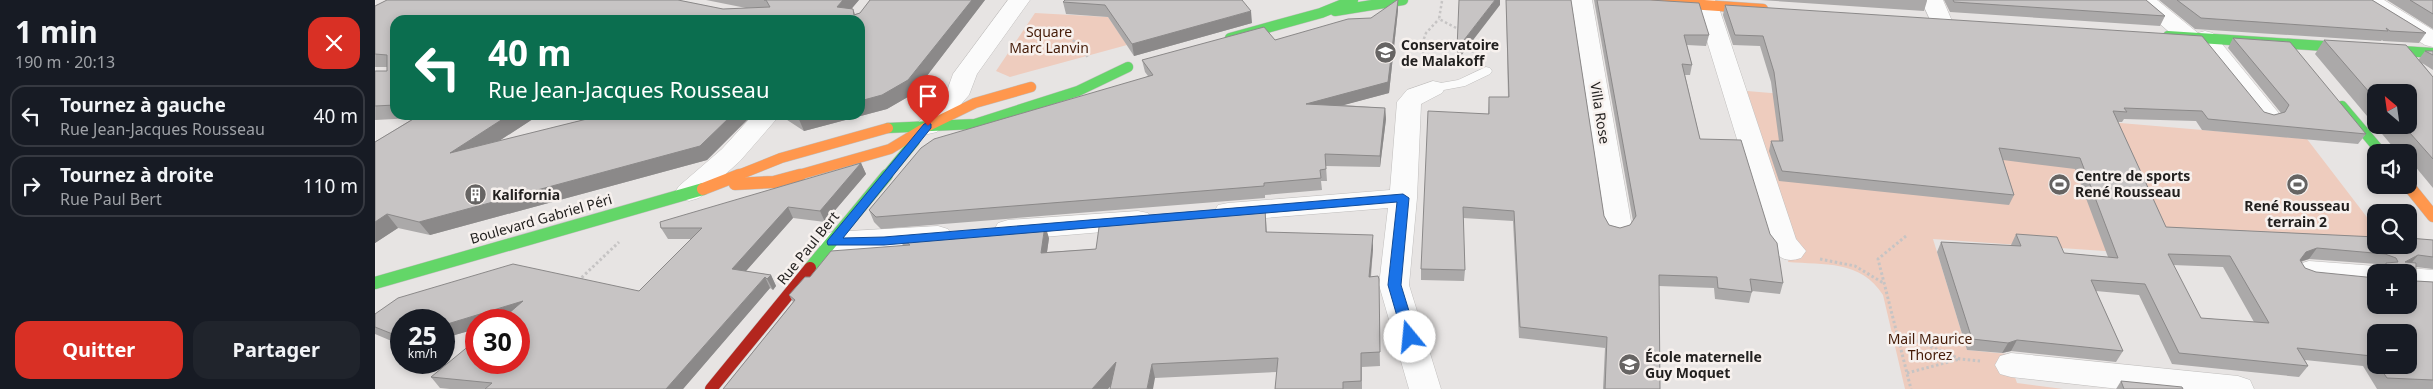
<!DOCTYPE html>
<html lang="fr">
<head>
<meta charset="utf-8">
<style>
  :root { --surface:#171b24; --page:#20242c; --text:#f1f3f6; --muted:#9ea1a6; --line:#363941; --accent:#d93025 }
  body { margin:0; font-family:"Noto Sans",sans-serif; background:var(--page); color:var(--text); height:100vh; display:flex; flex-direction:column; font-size:19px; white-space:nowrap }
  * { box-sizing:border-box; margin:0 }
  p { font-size:16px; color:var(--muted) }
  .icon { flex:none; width:28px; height:28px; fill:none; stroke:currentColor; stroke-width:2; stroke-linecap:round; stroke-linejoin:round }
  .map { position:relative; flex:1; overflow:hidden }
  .sheet { display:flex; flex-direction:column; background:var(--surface); width:375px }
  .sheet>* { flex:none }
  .hud { position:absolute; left:15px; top:15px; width:475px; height:105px; border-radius:15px; box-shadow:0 2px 8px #0003; background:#0b6e4f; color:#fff; overflow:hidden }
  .needle { width:32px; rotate:331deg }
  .controls { position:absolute; left:1992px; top:84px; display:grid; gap:10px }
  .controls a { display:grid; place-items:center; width:50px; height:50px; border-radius:10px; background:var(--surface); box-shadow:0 2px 8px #0003; font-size:25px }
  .speed { position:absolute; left:15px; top:309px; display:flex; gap:10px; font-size:25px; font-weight:700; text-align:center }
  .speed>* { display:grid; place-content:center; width:65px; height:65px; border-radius:50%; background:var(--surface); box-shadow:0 2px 8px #0003; line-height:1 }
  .speed small { font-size:12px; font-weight:400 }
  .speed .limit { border:8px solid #d22; background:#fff; color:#111 }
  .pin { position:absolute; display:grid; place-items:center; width:42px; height:42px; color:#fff; margin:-51px -21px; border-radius:50% 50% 50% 0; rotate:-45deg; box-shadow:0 0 5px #0007 }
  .pin .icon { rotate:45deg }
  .me { position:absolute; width:55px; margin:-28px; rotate:343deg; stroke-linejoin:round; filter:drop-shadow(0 0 4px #0008) }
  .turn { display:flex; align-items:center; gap:18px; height:105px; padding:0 15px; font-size:22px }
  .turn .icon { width:65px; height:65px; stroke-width:2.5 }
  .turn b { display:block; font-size:35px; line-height:42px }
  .round { display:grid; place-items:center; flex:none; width:52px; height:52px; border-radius:15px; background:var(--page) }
  .summary { display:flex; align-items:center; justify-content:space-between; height:85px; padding:0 15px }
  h1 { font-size:30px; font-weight:700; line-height:38px }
  .cta { display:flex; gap:10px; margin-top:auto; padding:10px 15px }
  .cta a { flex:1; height:58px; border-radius:15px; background:var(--accent); color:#fff; font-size:20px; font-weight:700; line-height:58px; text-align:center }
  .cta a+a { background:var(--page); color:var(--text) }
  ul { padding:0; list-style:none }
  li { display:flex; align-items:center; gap:15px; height:62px; margin:0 10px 8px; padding:0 5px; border:2px solid var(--line); border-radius:15px }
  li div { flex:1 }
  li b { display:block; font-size:19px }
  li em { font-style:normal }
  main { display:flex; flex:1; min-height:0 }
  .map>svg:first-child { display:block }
</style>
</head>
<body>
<main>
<section class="sheet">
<div class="summary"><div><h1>1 min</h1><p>190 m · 20:13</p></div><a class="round" style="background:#d93025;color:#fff"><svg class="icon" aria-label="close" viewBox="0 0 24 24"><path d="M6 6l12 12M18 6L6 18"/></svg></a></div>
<ul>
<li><svg class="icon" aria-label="left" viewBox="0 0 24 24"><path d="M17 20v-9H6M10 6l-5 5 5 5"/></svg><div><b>Tournez à gauche</b><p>Rue Jean-Jacques Rousseau</p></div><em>40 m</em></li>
<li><svg class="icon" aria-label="right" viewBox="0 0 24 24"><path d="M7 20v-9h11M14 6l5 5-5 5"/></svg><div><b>Tournez à droite</b><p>Rue Paul Bert</p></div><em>110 m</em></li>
</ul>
<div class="cta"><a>Quitter</a><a>Partager</a></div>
</section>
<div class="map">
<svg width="2058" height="389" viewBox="0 0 2058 389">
  <rect width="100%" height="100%" fill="#e7e4e3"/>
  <!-- green -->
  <path fill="#eeccbe" d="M 660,13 L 733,17 L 752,45 L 635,77 L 621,71 Z
    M 1372,91 L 1932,139 L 2001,229 L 2001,245 L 1802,256 L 1558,239 L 1592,350 L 1632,354 L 1642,383 L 1688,389 L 1530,389 L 1508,295 C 1486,260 1449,265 1413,262 L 1416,251 L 1417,229 Z"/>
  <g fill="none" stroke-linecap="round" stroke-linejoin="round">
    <defs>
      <path id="lane" d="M 1111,67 L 1115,68 L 1117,71 L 1115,74 L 1090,86 L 1058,92 L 1052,88 L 1054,85 L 1083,80 Z"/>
      <path id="street" d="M 633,0 L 655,0 L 602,74 L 594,95 L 562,132 L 553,134 L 544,132 L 540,126 L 573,88 L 578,74 Z
        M 1195,0 L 1217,0 L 1257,227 L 1253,234 L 1243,237 L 1233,234 L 1229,227 Z
        M 1324,0 L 1340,0 L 1343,5 L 1421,239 L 1431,251 L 1426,258 C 1411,263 1402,258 1394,244 L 1321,5 Z
        M 1546,0 L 1568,0 L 1577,21 L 1574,26 L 1566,28 L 1558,26 Z
        M 1757,0 L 1782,0 L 1823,33 L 1830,31 L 1838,33 L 1902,111 L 1906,116 L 1902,121 L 1893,124 L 1884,121 L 1821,42 L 1814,44 L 1806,42 Z
        M 1983,0 L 2009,0 L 2058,30 L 2058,47 L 2050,45 L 1986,5 Z
        M 1058,81 L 1067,83 L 1070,88 L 1067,93 L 1046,104 L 1042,198 L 1034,285 L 1066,389 L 1034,389 L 1004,285 L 1013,208 L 853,221 L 843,219 L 839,212 L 843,205 L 853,203 L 1015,190 L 1022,102 L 1032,90 Z
        M 378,115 L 405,115 L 365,161 L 324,198 L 314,201 L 304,198 L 300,192 L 304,186 L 347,149 Z
        M 763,211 L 773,213 L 777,220 L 773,227 L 763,229 L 633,240 L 623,237 L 619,230 L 623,223 L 633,220 Z
        M 563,226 L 573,229 L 577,236 L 573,243 L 563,246 L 457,252 L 447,249 L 443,242 L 447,235 L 457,232 Z
        M 1934,261 L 2001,266 L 2012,270 L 2013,272 L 2001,272 L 2001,288 L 1934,281 L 1924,278 L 1919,271 L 1924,264 Z
        M 2034,268 L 2058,270 L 2058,292 L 2034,290 L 2034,272 L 2023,272 Z
        M 1636,353 L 1863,376 L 1875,380 L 1879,389 L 1744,389 L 1636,377 L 1625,374 L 1620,365 L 1625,356 Z"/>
      <path id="fast-far1" d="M 960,11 L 1028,0
        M 1793,36 L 2058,53
        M 855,38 L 946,13 L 978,0
        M 1967,106 L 2006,152
        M 513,128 L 600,124 L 703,91 L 753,67
        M 511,176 L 540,141"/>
      <path id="fast" d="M 435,268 L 512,175
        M 0,283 L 328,189"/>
      <path id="slow-far1" d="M 1255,0 L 1388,9
        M 361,176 L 406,158 L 513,128
        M 420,176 L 515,149 L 553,126 L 600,103 L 656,87"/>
      <path id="slow" d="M 360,184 L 399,182 L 425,175
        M 2033,185 L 2058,216
        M 328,189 L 364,175"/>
      <path id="jam" d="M 336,389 L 435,268"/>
    </defs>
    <!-- lane casing -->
    <use href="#lane" stroke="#c1bfbe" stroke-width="1"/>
    <!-- street casing -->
    <use href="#street" stroke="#c1bfbe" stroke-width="1"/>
    <!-- fast-far1 casing -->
    <use href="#fast-far1" stroke="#c1bfbe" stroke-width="11"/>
    <!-- fast casing -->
    <use href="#fast" stroke="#c1bfbe" stroke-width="13"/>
    <!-- slow-far1 casing -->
    <use href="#slow-far1" stroke="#c1bfbe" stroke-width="11"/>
    <!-- slow casing -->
    <use href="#slow" stroke="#c1bfbe" stroke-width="13"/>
    <!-- jam casing -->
    <use href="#jam" stroke="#c1bfbe" stroke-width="13"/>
    <!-- path-far1 -->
    <path stroke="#c6c4c4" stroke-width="2.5" stroke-dasharray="2.5 2.5" stroke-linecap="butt" d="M 1067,1 L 1064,19 L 1087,31
      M 655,29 C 685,31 697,33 714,59
      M 1096,36 L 1099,41 L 1097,55
      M 1054,67 L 1046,47 L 1051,33 L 1064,19"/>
    <!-- path -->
    <path stroke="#c6c4c4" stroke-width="3" stroke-dasharray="2.5 2.5" stroke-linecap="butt" d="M 1531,236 L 1503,259 L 1536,389
      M 1445,259 L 1480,266 L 1510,284
      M 203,281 L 244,242
      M 1523,333 L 1585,359 L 1605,361
      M 1532,373 L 1585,359"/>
    <!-- lane -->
    <use href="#lane" fill="#fbfbfb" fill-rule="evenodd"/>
    <!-- street -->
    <use href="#street" fill="#fbfbfb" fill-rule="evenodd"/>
    <!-- fast-far1 -->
    <use href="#fast-far1" stroke="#63d668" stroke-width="10"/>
    <!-- fast -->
    <use href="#fast" stroke="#63d668" stroke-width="12"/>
    <!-- slow-far1 -->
    <use href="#slow-far1" stroke="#ff974d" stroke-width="10"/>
    <!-- slow -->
    <use href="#slow" stroke="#ff974d" stroke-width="12"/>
    <!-- jam -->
    <use href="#jam" stroke="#b3261e" stroke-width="12"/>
  </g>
  <!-- wall -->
  <path fill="#aba9a9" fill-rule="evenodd" d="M 12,0 L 303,0 L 348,9 L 371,8 L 331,0 L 484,0 L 476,9 L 478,9 L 480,14 L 485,13 L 495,0 L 610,0 L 538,94 L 512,109 L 429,131 L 406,116 L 406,115 L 485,115 L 485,20 L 20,20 L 20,115 L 164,115 L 124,141 L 228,115 L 377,115 L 332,160 L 55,235 L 23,228 L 0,243 L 0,142 L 39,118 L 0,120 L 0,71 L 12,71 L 12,67 L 0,67 L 0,6 Z
    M 690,0 L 877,23 L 759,56 L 733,17 L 691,14 L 688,2 Z
    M 1131,0 L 1196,0 L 1229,216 L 1234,225 L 1245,228 L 1255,225 L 1258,221 L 1219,0 L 1275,0 L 1334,35 L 1331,46 L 1312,45 L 1317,65 L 1315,75 L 1310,75 L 1325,139 L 1408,283 L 1405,294 L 1377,291 L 1374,303 L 1340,299 L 1339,288 L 1284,286 L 1285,389 L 1228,389 L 1230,348 L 1144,338 L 1138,221 L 1088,218 L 1090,270 L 1089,281 L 1046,280 L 1046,269 L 1113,114 L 1114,97 L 1133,97 Z
    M 1385,0 L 1552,0 L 1552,1 L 1549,11 Z
    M 1569,0 L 1771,0 L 1790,16 L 1785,26 L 1575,12 Z
    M 1784,0 L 1997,0 L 2051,33 L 2044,43 L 2008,41 L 2007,40 L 2006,41 L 1820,29 Z
    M 2012,0 L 2058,0 L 2058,29 Z
    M 1350,5 L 1889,112 L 1899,115 L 1906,113 L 1853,48 L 1858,38 L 1991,134 L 1983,144 L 1827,130 L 1821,121 L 1749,119 L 1747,122 L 1743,122 L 1791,227 L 2058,240 L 2058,269 L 2041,267 L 2041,281 L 2058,282 L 2058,389 L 2002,389 L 1988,366 L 1930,360 L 1933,366 L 1924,377 L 1797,364 L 1764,295 L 1721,291 L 1748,351 L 1741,362 L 1636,351 L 1627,353 L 1592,350 L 1562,252 L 1566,242 L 1637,246 L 1636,245 L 1641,234 L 1689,253 L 1733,257 L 1700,169 L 1628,160 L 1639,195 L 1634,205 L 1404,181 L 1394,151 L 1396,141 L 1404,141 L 1396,82 L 1385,46 L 1358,45 L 1348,15 ZM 1934,259 L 2002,264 L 2008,267 L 2004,272 L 2034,272 L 2001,305 L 1930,268 L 1926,262 ZM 1798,265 L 1848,267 L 1879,322 L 1826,318 ZM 2001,332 L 2034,365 L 2001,365 Z
    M 1023,10 L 1014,93 L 968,105 L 1010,108 L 1011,119 L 1005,167 L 951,166 L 952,181 L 946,181 L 947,190 L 890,195 L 890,198 L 506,229 L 499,222 L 494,210 L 773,76 L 770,72 L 767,60 L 900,40 L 996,18 Z
    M 1949,40 L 2044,59 L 2050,51 L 2058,51 L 2058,70 L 2047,63 L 2058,77 L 2058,188 L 2034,159 L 2034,152 L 2028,152 L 2024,148 L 2018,147 L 1940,54 ZM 2001,92 L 2034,125 L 2001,125 Z
    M 486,163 L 491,174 L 450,222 L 418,218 L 371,271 L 396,275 L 401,286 L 398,290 L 395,288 L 308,389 L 75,389 L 65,388 L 56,377 L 144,320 L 101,320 L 101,329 L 69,338 L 69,320 L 26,320 L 26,345 L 0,334 L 0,314 L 264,291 L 316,239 L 293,239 L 286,228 Z
    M 891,220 L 892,232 L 998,249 L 996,277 L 1003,276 L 1005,366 L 987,367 L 987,389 L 900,389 L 902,372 L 780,378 L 736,385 L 733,389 L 348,389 L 418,302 L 414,295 L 435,277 L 528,246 L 525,237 L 674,238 L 672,252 L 721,249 Z
    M 1746,381 L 1808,389 L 1741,389 Z"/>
  <!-- shaded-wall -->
  <path fill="#8b8989" d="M 468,0 L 484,0 L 467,20 L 462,7 Z
    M 597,0 L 610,0 L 538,94 L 512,109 L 429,131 L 423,117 L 431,115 L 485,115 L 485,101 Z
    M 1023,0 L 1023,10 L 1014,93 L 932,115 L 931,104 Z
    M 1120,0 L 1125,0 L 1125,5 L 1082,61 L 1082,49 Z
    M 876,11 L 877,23 L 759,56 L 757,44 Z
    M 1010,108 L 1011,119 L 1005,167 L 1005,156 Z
    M 134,115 L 164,115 L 84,167 L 75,153 Z
    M 357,115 L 377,115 L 332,160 L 55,235 L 44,222 Z
    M 486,163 L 491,174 L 450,222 L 445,211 Z
    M 413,207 L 418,218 L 363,280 L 357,269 Z
    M 12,214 L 23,228 L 0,243 L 0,222 Z
    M 670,225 L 674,238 L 670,266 L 666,253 Z
    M 998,235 L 998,249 L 994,290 L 994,277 Z
    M 1942,248 L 1934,259 L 1923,262 L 1931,252 Z
    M 2043,255 L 2034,266 L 2030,262 Z
    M 396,275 L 401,286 L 398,290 L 392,279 Z
    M 390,277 L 395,288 L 308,389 L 291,389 Z
    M 148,301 L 131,320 L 101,320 L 101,329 L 69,338 L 69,325 Z
    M 1642,340 L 1636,351 L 1627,353 L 1633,343 Z
    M 741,362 L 744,376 L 733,389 L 717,389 Z
    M 777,364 L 780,378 L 778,389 L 772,389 Z"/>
  <!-- building -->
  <path fill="#c7c4c4" stroke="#8b8989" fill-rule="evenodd" d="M 12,0 L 303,0 L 348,9 L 395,7 L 391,0 L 389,0 L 468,0 L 462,7 L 478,9 L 479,15 L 485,13 L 495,0 L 597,0 L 533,80 L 507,95 L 485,101 L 485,20 L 20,20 L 20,105 L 0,106 L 0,71 L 12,71 L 12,55 L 0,54 L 0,6 Z
    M 690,0 L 867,0 L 876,11 L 757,44 L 730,5 L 688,2 Z
    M 1022,0 L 1023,0 L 1013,82 L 931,104 L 1010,108 L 1005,156 L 950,154 L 951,169 L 945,170 L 946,178 L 889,183 L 889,186 L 501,217 L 494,210 L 546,148 L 559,139 L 778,75 L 767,60 L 889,27 L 900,40 L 973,19 L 996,18 Z
    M 1084,0 L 1120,0 L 1082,49 Z
    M 1131,0 L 1196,0 L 1229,216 L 1234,225 L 1245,228 L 1255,225 L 1261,216 L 1222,0 L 1275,0 L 1324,3 L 1334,35 L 1309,35 L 1317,65 L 1307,64 L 1325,139 L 1366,140 L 1395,234 L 1402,243 L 1408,283 L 1375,279 L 1377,292 L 1343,288 L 1342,277 L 1284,275 L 1285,389 L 1230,389 L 1232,337 L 1145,327 L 1139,211 L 1088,207 L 1090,270 L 1046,269 L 1053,111 L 1114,114 L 1114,97 L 1134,97 Z
    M 1578,0 L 1771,0 L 1790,16 L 1579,2 Z
    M 1802,0 L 1997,0 L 2051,33 L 2015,31 L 2011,28 L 2013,31 L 1826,18 Z
    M 2035,0 L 2058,0 L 2058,14 Z
    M 1350,5 L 1827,36 L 1889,112 L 1899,115 L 1910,112 L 1914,105 L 1858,38 L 1915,42 L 1991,134 L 1833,119 L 1827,111 L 1749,108 L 1752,112 L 1738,111 L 1791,227 L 2001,237 L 2001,245 L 2034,245 L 2034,238 L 2058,240 L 2058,257 L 2043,255 L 2030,262 L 2041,263 L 2041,281 L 2058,282 L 2058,380 L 2012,378 L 2003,365 L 2034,365 L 2034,332 L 2001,332 L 2001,362 L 1997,356 L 1922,348 L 1933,366 L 1804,353 L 1770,284 L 1716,280 L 1748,351 L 1642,340 L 1633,343 L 1597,339 L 1566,242 L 1646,246 L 1641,234 L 1682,237 L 1689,253 L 1743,258 L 1705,158 L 1624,148 L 1639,195 L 1407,171 L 1396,141 L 1408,141 L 1399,72 L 1388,36 L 1360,35 ZM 1942,248 L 2010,254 L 2021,258 L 2023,262 L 2011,263 L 2011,272 L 2034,272 L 2034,305 L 2001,305 L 2001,278 L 1941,272 L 1930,268 L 1925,260 L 1931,252 ZM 1793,254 L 1855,256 L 1894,323 L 1826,318 Z
    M 1949,40 L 2031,45 L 2058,77 L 2058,159 L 2035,133 L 2029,132 L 2022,125 L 2034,125 L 2034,92 L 2001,92 L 2001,100 Z
    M 2050,51 L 2058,51 L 2058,55 Z
    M 45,115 L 134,115 L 75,153 L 228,115 L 357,115 L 325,146 L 44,222 L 12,214 L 0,222 L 0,142 Z
    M 420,115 L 431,115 L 423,117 Z
    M 486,163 L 445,211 L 413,207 L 357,269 L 396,275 L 392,279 L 390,277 L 291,389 L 110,389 L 117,383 L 56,377 L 101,340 L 101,362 L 144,362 L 144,320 L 126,320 L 148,301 L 69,325 L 69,320 L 26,320 L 26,337 L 25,337 L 0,327 L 0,314 L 23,298 L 138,264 L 264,291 L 327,228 L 286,228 L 285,222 Z
    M 890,206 L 891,232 L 998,235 L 994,277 L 1003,276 L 1004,279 L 1005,352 L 986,353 L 986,381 L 968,382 L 968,389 L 900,389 L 903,358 L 777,364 L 772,389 L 735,389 L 741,362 L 717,389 L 348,389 L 420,300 L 414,295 L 430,277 L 435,277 L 456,251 L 535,245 L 525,237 L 670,225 L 666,253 L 721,249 L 725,220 Z
    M 1746,381 L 1807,387 L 1808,389 L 1749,389 Z"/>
  <!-- route -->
  <path fill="#1a73e8" stroke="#114b97" d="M 553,123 L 556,124 L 556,128 L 468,238 L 509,237 L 1028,194 L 1034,198 L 1026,285 L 1042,337 L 1035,342 L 1028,337 L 1013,285 L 1022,202 L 509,245 L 453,245 L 452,242 L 453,240 L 549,124 Z"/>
  <!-- icons -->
  <defs>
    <symbol id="school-disc" viewBox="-11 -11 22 22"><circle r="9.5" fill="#666463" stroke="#f7f1ee"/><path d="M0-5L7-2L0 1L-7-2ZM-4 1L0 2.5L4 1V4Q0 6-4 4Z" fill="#fff"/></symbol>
    <symbol id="stadium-disc" viewBox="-11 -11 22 22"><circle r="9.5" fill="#666463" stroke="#f7f1ee"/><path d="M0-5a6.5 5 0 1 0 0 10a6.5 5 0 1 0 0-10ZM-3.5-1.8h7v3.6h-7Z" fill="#fff"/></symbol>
    <symbol id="building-disc" viewBox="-11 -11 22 22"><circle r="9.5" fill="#666463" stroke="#f7f1ee"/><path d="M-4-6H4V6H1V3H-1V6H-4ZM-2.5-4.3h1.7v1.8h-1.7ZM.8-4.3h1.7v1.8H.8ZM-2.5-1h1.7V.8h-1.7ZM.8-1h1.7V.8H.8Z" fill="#fff"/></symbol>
  </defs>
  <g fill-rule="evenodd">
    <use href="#school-disc" x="998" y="40" width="25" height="25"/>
    <use href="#stadium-disc" x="1672" y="172" width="25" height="25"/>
    <use href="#stadium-disc" x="1910" y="172" width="25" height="25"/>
    <use href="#building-disc" x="88" y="182" width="25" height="25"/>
    <use href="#school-disc" x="1242" y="352" width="25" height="25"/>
  </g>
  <g text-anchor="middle" stroke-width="5" stroke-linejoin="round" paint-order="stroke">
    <!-- park labels -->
    <g font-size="14" fill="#451c08" stroke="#f7f1ee">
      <text x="674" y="37">Square<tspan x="674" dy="16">Marc Lanvin</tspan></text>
      <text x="1555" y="344">Mail Maurice<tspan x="1555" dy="16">Thorez</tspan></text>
    </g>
    <!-- poi labels -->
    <g font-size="14" font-weight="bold" fill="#211f1e" stroke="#f7f1ee" text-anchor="start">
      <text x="1026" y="50">Conservatoire<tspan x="1026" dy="16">de Malakoff</tspan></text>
      <text x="1700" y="181">Centre de sports<tspan x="1700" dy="16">René Rousseau</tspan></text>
      <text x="117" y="200">Kalifornia</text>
      <text x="1922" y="211" text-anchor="middle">René Rousseau<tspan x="1922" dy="16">terrain 2</tspan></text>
      <text x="1270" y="362">École maternelle<tspan x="1270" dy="16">Guy Moquet</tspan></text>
    </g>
    <!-- street labels -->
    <g font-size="14" fill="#211f1e" stroke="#f7f1ee">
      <text transform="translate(1225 113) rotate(81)" y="5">Villa Rose</text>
      <text transform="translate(166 219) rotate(-16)" y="5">Boulevard Gabriel Péri</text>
      <text transform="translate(433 248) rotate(-51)" y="5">Rue Paul Bert</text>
    </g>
  </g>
</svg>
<div class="controls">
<a><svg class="needle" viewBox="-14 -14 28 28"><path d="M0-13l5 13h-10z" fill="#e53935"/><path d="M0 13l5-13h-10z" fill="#9ea1a6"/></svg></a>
<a><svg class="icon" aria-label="sound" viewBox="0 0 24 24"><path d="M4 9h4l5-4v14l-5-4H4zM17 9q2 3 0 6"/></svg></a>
<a><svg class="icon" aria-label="search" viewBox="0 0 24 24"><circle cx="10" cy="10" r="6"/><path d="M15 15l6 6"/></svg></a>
<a>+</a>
<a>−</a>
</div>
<div class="speed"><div>25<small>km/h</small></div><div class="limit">30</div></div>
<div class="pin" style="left:553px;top:126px;background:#d93025"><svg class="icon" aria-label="arrive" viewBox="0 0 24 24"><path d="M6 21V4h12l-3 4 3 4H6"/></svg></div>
<svg class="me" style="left:1035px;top:337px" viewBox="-20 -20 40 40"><circle r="19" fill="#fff"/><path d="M0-13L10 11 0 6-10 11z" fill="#1a73e8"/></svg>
<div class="hud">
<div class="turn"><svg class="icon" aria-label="left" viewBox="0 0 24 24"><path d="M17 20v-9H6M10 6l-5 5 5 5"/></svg><div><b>40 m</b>Rue Jean-Jacques Rousseau</div></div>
</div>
</div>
</main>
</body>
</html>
